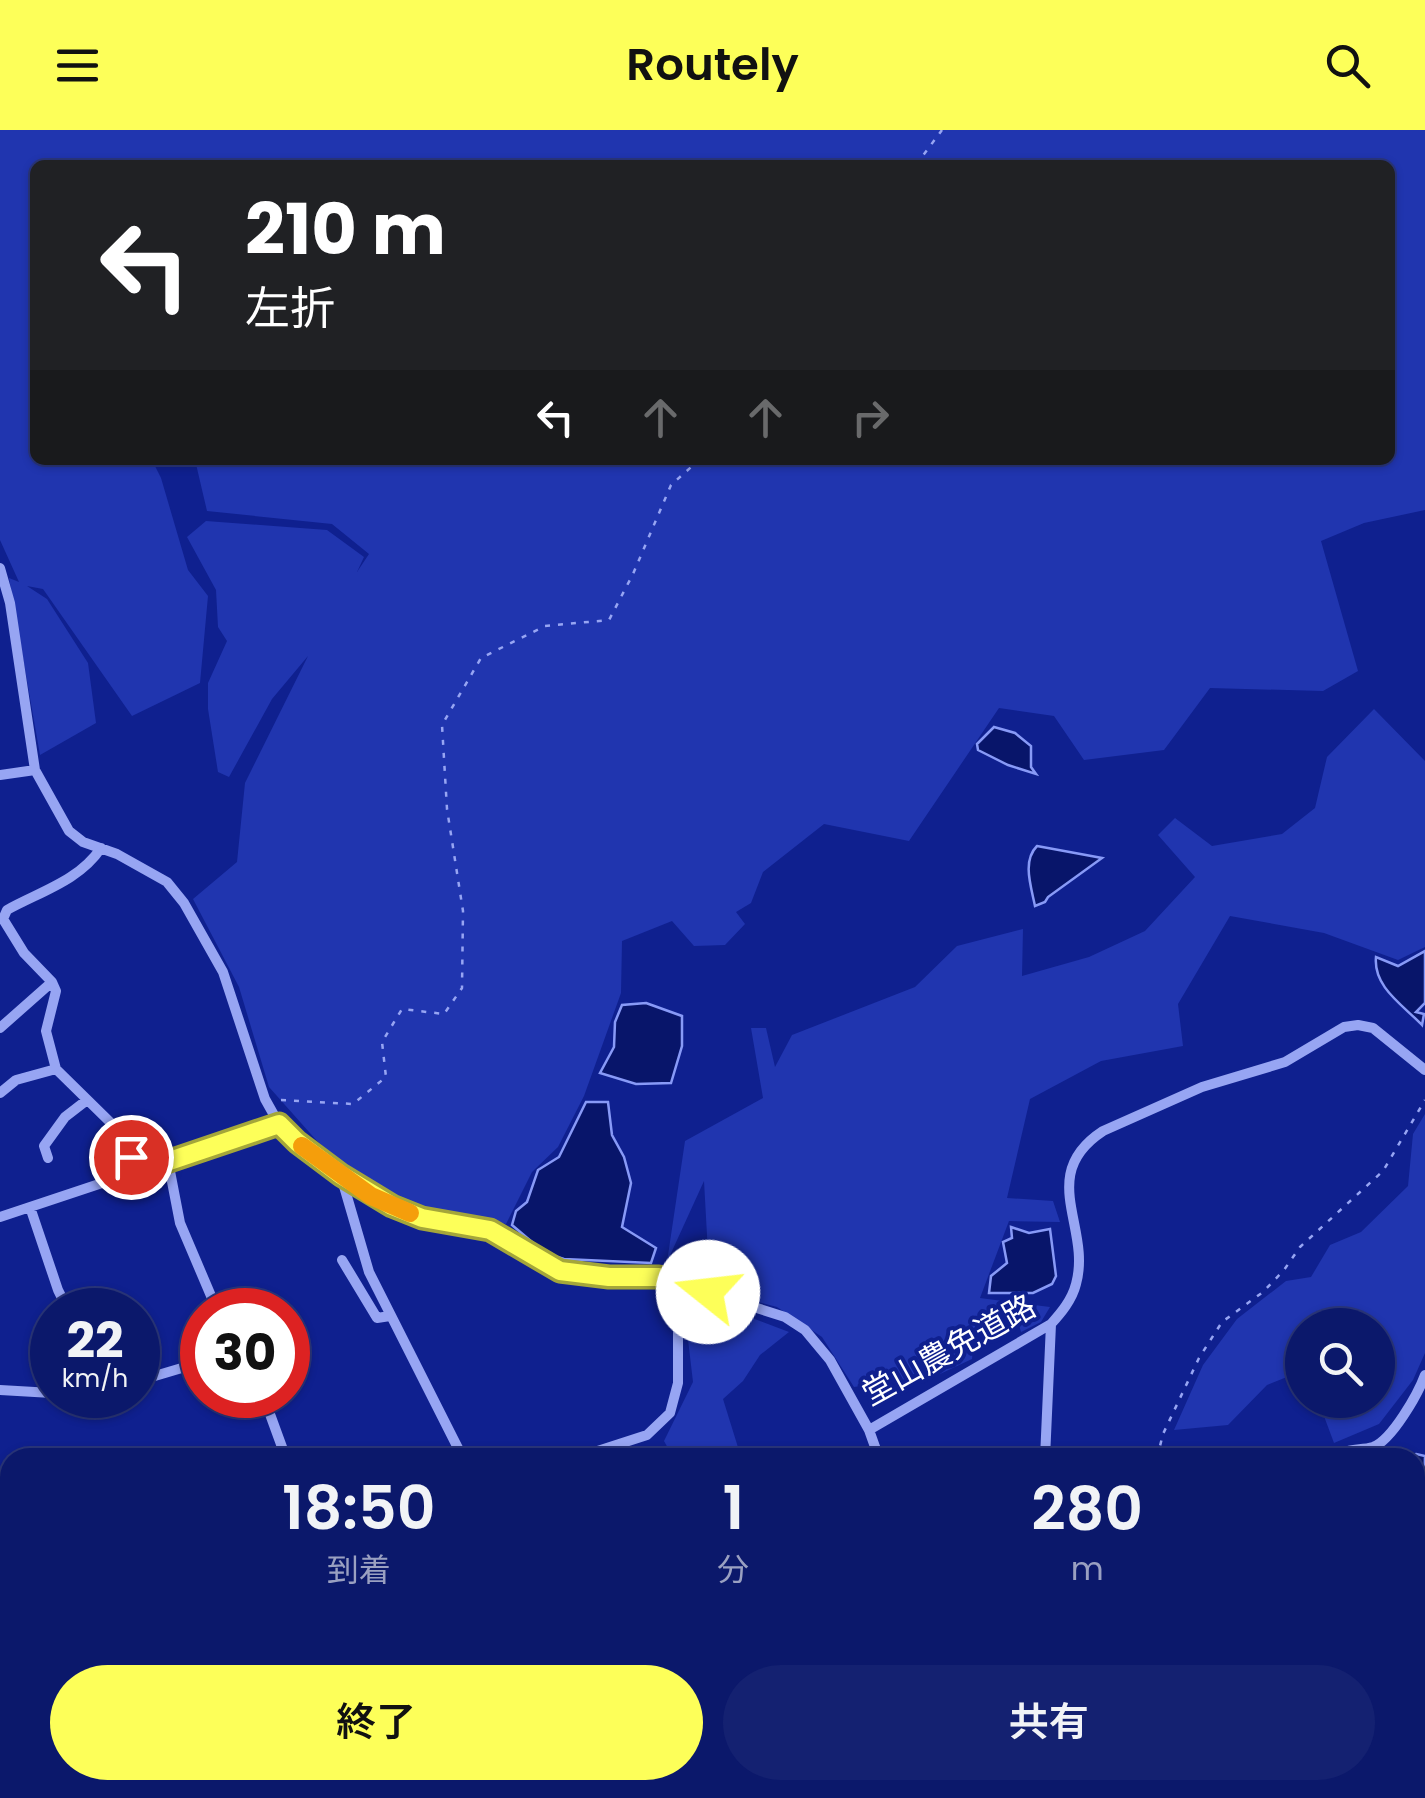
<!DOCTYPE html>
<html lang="ja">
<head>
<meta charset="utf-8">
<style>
  :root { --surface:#0b186b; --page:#142171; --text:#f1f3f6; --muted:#9aa0c1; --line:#2b377e; --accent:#fdff59 }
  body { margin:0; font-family:Poppins,"Noto Sans JP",sans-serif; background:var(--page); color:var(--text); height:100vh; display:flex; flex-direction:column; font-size:38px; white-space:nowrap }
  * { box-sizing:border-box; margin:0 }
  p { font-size:32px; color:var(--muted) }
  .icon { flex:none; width:55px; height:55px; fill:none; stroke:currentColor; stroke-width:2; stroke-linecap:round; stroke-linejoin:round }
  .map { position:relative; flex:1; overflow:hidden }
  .panel { position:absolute; left:0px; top:1318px; width:1425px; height:352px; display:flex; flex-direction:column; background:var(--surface); border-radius:30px 30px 0 0; box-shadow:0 2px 8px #0004,0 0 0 2px var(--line) }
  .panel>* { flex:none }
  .hud { position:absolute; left:30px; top:30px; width:1365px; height:305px; border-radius:15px; box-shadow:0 2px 8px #0004,0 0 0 2px var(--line); background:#202124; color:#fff; overflow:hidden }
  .fabs { position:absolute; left:1285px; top:1178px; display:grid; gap:20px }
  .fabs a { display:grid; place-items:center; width:110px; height:110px; border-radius:50%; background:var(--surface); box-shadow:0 2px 8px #0004,0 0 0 2px var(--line); font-size:50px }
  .speed { position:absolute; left:30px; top:1158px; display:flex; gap:20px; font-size:50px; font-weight:700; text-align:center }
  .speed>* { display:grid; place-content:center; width:130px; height:130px; border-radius:50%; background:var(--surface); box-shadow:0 2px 8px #0004,0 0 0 2px var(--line); line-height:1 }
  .speed small { font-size:25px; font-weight:400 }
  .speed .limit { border:15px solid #d22; background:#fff; color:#111 }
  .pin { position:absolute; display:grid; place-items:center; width:85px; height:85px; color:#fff; margin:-42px; border:5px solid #fff; border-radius:50%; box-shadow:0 2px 10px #0007 }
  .me { position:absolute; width:110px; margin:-55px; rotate:286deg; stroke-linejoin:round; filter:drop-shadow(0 0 8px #0008) }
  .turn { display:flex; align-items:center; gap:35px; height:210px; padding:0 50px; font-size:45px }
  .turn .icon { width:130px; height:130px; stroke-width:2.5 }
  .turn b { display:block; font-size:70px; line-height:85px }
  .lanes { display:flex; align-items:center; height:95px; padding:0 50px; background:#0003; justify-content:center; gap:50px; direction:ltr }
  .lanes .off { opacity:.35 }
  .eta { display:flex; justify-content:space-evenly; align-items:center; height:170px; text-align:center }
  .eta b { font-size:60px; font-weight:600; line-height:70px }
  .button { display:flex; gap:20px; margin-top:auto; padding:20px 50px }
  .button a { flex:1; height:115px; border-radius:60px; background:var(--accent); color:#111; font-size:40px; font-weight:600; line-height:115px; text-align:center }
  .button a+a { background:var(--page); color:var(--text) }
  header { display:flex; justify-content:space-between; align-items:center; height:130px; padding:0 50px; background:var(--accent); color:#111; font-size:45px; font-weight:600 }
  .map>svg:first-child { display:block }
</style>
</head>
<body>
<header><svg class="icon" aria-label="menu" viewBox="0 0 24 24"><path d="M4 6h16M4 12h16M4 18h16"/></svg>Routely<svg class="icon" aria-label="search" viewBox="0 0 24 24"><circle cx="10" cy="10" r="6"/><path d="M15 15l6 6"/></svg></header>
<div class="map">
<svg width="1425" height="1668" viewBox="0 0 1425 1668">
  <rect width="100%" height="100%" fill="#0f208f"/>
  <!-- green -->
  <path fill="#2035af" d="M 0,0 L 1425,0 L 1425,380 L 1364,393 L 1321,411 L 1358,541 L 1323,561 L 1210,558 L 1164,620 L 1084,630 L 1054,586 L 999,578 L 909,711 L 824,694 L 763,742 L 751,773 L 736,782 L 745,794 L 725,815 L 694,816 L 672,791 L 622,811 L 621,863 L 584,966 L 558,1017 L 532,1042 L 506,1094 L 426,1080 L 359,1048 L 317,1011 L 269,957 L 239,857 L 193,769 L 237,732 L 245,653 L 308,526 L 272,569 L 229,647 L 218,642 L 208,579 L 208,553 L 227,511 L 218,497 L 216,460 L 187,407 L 206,391 L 327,400 L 364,427 L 357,442 L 369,424 L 332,394 L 207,381 L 196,334 L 198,330 L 1390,330 L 1390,35 L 35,35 L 35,330 L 152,330 L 161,348 L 188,440 L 208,466 L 200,553 L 132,586 L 43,459 L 27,456 L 47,469 L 88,533 L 96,593 L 40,625 L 9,448 L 19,452 L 0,410 Z
    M 1374,579 L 1425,631 L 1425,817 L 1398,830 L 1324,803 L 1230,786 L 1178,874 L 1183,916 L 1101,931 L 1030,969 L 1007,1068 L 1053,1071 L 1060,1092 L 1009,1091 L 980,1168 L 1050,1177 L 1041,1192 L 1021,1202 L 1017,1188 L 976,1187 L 972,1229 L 940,1244 L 854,1257 L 822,1207 L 777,1177 L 710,1159 L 704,1051 L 667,1132 L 685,1011 L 763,968 L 751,898 L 766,898 L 775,937 L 792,905 L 915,857 L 957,816 L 1023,799 L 1022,846 L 1089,827 L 1145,801 L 1195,747 L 1158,705 L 1175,688 L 1212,716 L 1282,704 L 1315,678 L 1327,627 Z
    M 1425,984 L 1425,1223 L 1413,1250 L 1379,1294 L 1334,1313 L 1318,1270 L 1378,1270 L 1378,1195 L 1302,1195 L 1302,1241 L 1267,1255 L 1228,1295 L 1174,1300 L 1203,1235 L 1237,1189 L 1286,1151 L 1311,1147 L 1330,1115 L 1361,1102 L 1408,1056 L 1413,1004 Z
    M 699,1168 L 789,1202 L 760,1225 L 743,1251 L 723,1269 L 741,1327 L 673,1327 L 664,1311 L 693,1252 L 685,1184 Z
    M 1425,1424 L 1425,1572 L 1415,1573 L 1415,1447 Z"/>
  <!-- water -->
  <path fill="#08156a" stroke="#889af7" stroke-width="2.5" d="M 994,597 L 1015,603 L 1031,616 L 1031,637 L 1036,644 L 1008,635 L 978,620 L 977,614 Z
    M 1037,716 L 1102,728 L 1048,767 L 1045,772 L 1035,776 C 1031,756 1022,731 1037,716 Z
    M 1425,821 L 1425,873 L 1416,882 L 1424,884 L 1422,895 C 1403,875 1373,857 1376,827 L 1398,836 Z
    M 646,873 L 682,886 L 682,916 L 671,953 L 636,954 L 600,943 L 614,917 L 615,892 L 622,875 Z
    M 586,972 L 608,972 L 612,1005 L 624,1027 L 631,1053 L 622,1097 L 656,1118 L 651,1133 L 564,1129 L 545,1123 L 512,1095 L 516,1081 L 527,1072 L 538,1040 L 559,1027 Z
    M 1011,1097 L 1029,1103 L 1050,1099 L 1056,1146 L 1052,1154 L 1033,1163 L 989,1163 L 991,1146 L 1007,1133 L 1003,1112 L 1012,1108 Z
    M 1416,1324 L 1425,1326 L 1423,1418 L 1415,1415 L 1413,1327 Z
    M 1210,1660 L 1339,1660 L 1335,1668 L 1223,1668 Z"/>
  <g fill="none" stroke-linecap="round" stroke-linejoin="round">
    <!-- path -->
    <path stroke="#97a5f3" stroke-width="2.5" stroke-dasharray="5 8" stroke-linecap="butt" d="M 916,35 L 942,0
      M 281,970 L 353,974 L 386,947 L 382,912 L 402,879 L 444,884 L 462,858 L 463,781 L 447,679 L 442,595 L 481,528 L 545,496 L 609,490 L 633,444 L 671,355 L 699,330
      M 1157,1328 L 1163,1304 L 1199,1228 L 1222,1192 L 1263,1162 L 1284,1140 L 1300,1117 L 1383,1041 L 1425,970"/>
    <!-- minor -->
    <path stroke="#97a5f3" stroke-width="10" d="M 0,438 L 10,473 L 35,640 L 69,701 L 83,712 L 117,724 L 167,752 L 184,773 L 223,842 L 265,969 L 279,994 L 297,1012 L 371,1066 L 422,1088 L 490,1100 L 560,1141 L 609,1147 L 659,1147 L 785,1187 L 805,1200 L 830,1230 L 869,1300 L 1051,1194 C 1061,1183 1072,1170 1076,1154 C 1092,1097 1036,1045 1103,1001 L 1202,957 L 1285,932 L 1344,897 L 1358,895 L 1373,898 L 1425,940
      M 0,645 L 35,640
      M 101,718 C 79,751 39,762 7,780 L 3,789 L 24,823 L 52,852 L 56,861 L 46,901 L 56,939 L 111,993 L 137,1041
      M 0,898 L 52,852
      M 0,963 L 16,950 L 56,939
      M 48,1028 L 44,1016 L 65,987 L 87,970
      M 168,1031 L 180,1093 L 217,1180
      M 341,1046 L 369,1142 L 463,1328
      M 30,1077 L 58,1160 L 68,1180
      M 0,1087 L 279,994
      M 342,1130 L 377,1188 L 390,1186
      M 138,1251 L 202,1232
      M 0,1260 L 52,1263
      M 263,1265 L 286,1328
      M 869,1300 L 879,1328
      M 576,1328 L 647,1305 L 670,1283 L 678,1253 L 678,1153
      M 1045,1328 L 1051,1194
      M 1335,1328 C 1348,1317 1358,1321 1373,1317 C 1392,1310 1418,1264 1425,1245
      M 0,1384 L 10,1391
      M 249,1660 L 258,1668
      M 1169,1660 L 1187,1668
      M 945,1668 L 949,1660
      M 1074,1668 L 1112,1660"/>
    <!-- tertiary -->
    <path stroke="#97a5f3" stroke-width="18" d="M 0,1499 L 10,1512
      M 110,1660 L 114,1668"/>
    <!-- primary -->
    <path stroke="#e3e6ff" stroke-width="22" d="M 0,1557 L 10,1574
      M 0,1653 L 8,1668
      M 60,1660 L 65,1668"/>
  </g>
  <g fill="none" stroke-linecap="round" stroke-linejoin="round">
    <defs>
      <path id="route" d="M 131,1027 L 137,1042 L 279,994 L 297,1012 L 341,1045 L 392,1076 L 422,1088 L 490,1100 L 560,1141 L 609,1147 L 659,1147 L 708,1162"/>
    </defs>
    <!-- route casing -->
    <use href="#route" stroke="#a4a63a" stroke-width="25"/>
    <!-- route -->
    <use href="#route" stroke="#fdff59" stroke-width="18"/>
    <!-- slow -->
    <path stroke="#f59e0b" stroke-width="18" d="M 302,1016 L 371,1066 L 410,1083"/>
  </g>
  <g text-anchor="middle" stroke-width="8" stroke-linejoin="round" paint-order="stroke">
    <!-- street labels -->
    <g font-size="32" fill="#fff" stroke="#0f208f">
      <text transform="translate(949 1220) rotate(-29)" y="11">堂山農免道路</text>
    </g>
  </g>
</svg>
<div class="fabs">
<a><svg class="icon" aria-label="search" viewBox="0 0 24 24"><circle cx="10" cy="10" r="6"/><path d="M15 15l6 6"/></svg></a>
</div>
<div class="speed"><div>22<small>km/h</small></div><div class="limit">30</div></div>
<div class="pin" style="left:131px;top:1027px;background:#d93025"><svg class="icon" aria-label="arrive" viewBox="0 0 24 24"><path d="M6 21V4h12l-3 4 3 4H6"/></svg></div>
<svg class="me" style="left:708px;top:1162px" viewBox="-20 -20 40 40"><circle r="19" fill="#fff"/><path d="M0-13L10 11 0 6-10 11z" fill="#fdff59"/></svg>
<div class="hud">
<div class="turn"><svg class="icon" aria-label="left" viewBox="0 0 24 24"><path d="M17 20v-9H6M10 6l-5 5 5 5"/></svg><div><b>210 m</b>左折</div></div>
<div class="lanes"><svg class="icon" aria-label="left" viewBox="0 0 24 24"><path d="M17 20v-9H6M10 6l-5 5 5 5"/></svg><svg class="icon off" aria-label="ahead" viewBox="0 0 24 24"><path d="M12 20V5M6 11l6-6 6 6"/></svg><svg class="icon off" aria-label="ahead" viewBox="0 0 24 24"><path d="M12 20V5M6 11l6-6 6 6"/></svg><svg class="icon off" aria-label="right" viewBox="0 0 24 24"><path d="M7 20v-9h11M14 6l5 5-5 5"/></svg></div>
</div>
<section class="panel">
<div class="eta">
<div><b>18:50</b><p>到着</p></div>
<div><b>1</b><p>分</p></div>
<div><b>280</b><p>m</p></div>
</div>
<div class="button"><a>終了</a><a>共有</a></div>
</section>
</div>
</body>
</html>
